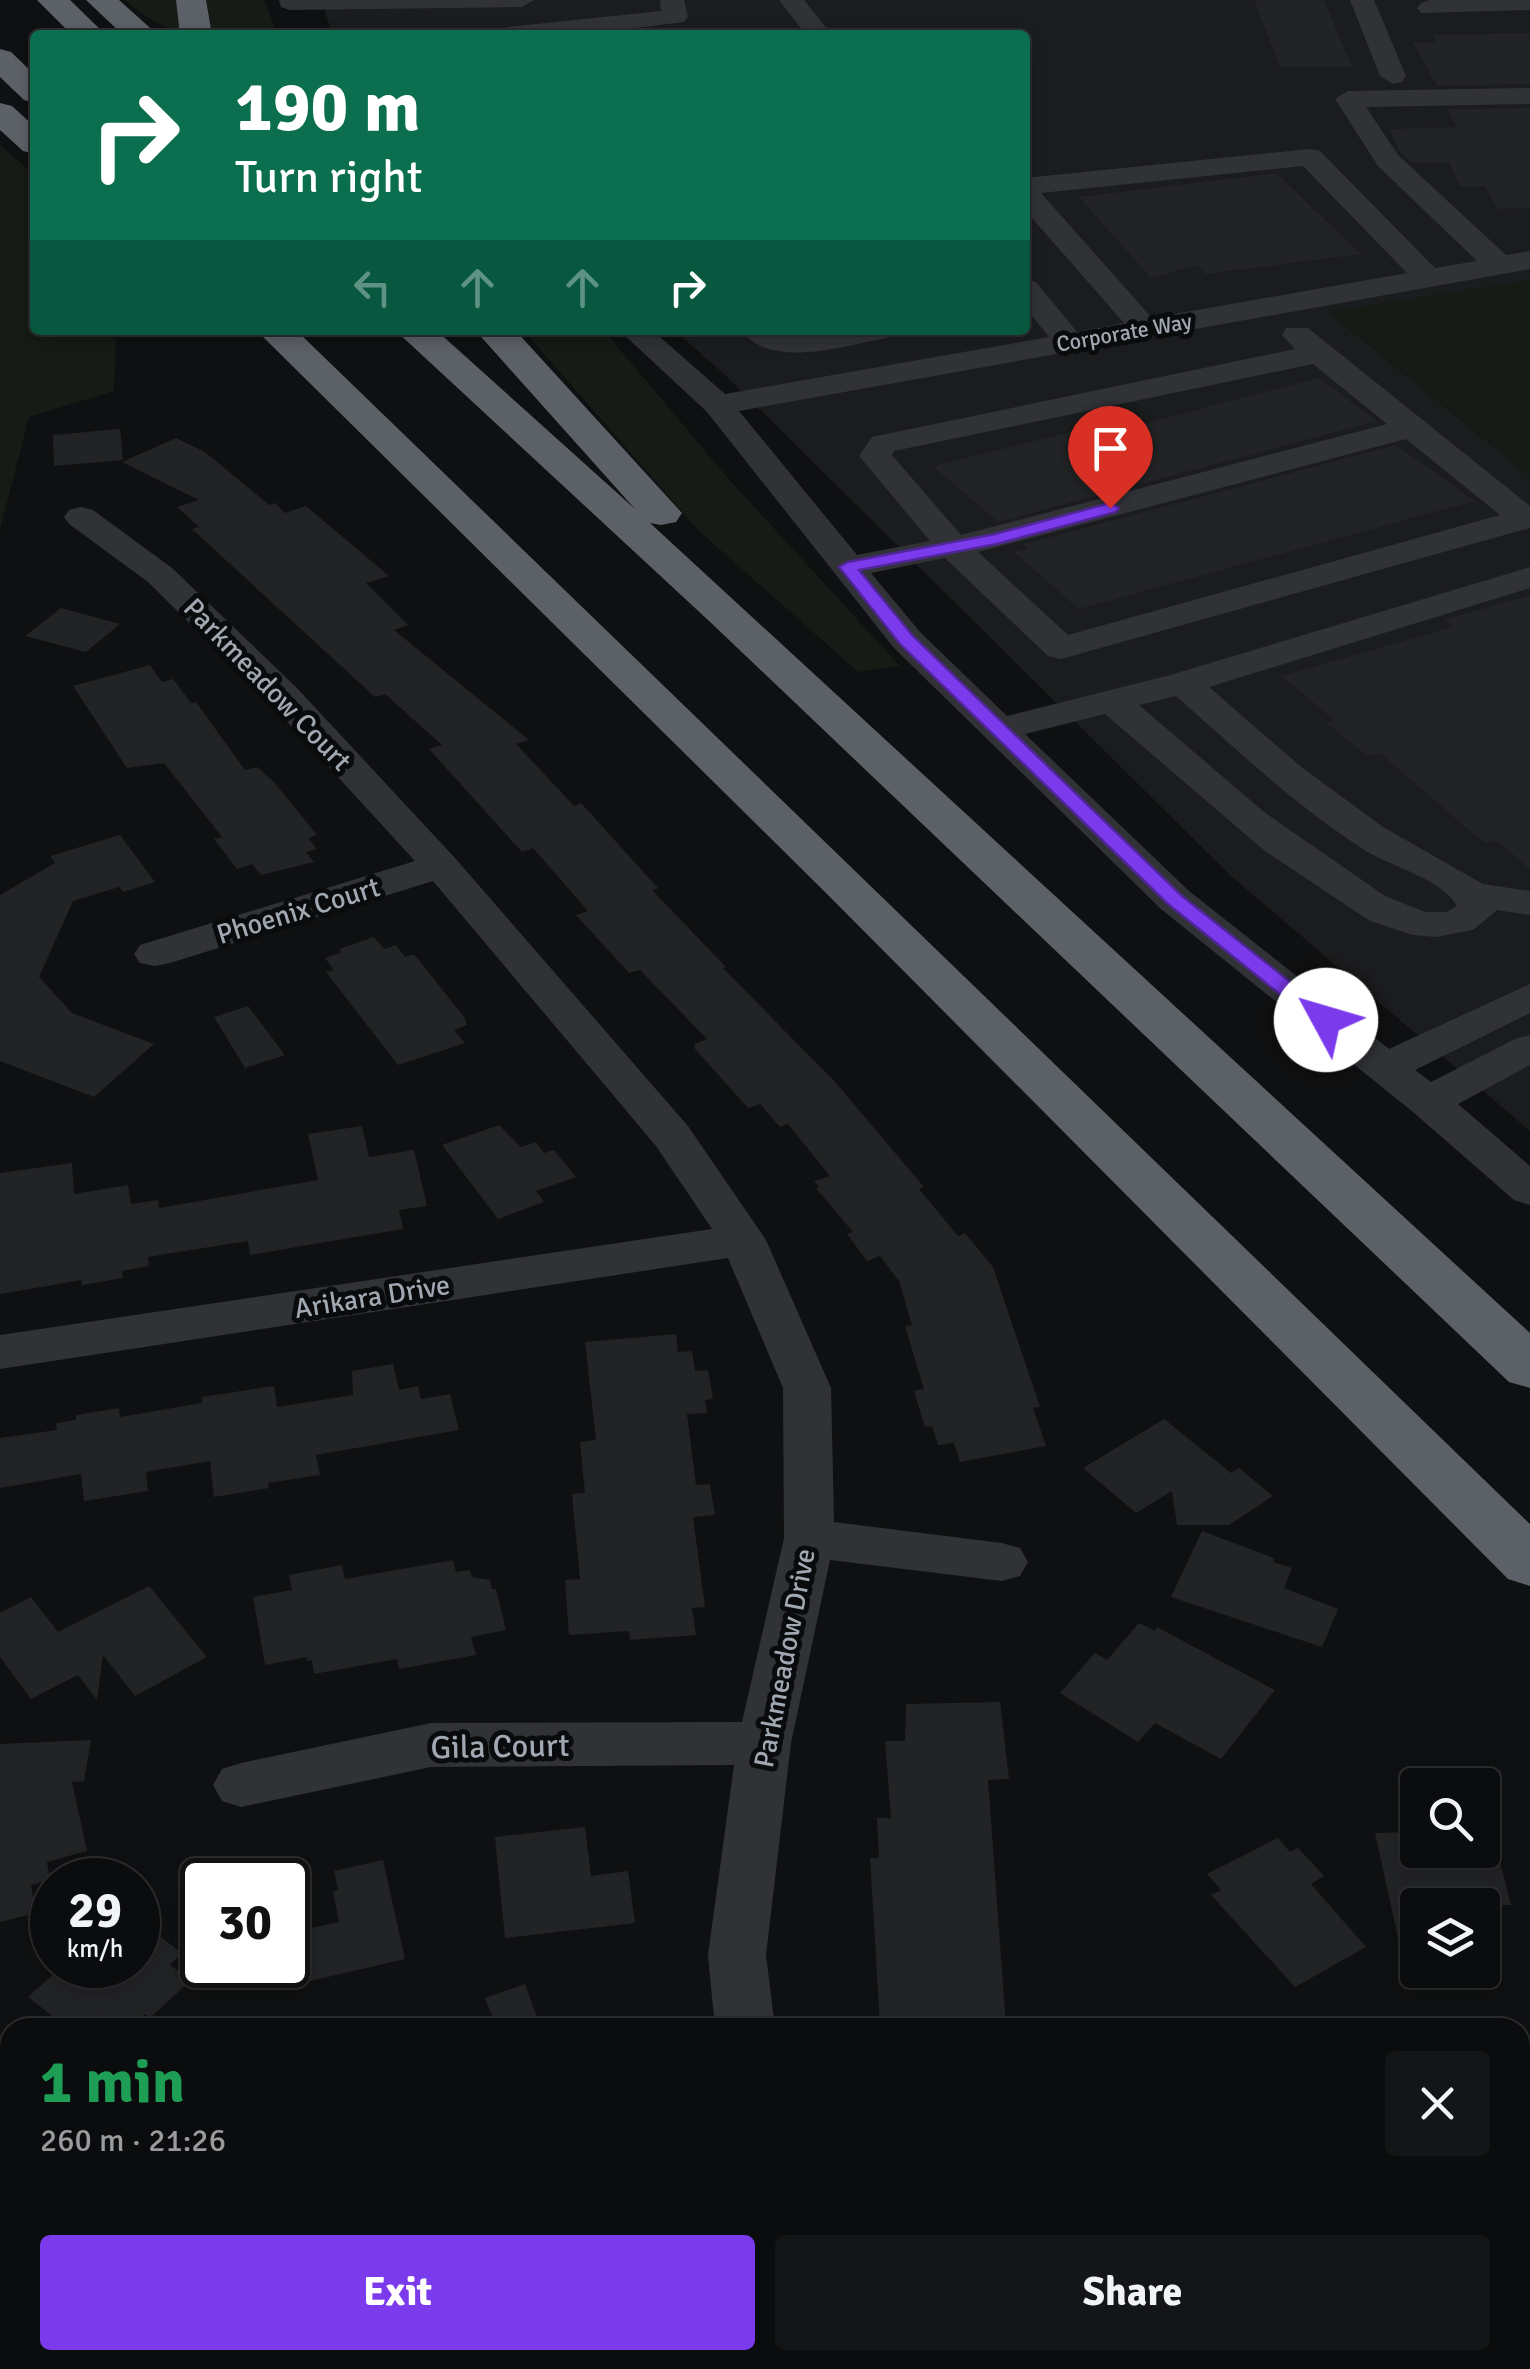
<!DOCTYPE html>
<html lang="en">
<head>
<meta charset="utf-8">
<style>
  :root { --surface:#0b0c0d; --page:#141516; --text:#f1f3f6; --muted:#9a9b9d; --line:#2b2c2e; --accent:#7c3aed }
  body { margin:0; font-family:Signika,sans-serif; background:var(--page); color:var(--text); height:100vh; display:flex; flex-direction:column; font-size:38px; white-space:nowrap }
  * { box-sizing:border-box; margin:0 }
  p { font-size:32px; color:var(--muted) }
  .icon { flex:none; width:55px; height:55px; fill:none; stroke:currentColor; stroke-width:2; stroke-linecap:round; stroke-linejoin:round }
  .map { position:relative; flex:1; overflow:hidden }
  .side { position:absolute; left:0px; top:2018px; width:1530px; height:352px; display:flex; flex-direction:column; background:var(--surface); border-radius:30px 30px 0 0; box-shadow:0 5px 15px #0003,0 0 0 2px var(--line) }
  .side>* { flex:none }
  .top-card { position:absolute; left:30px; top:30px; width:1000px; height:305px; border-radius:10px; box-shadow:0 5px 15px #0003,0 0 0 2px var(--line); background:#0b6e4f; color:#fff; overflow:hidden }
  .buttons { position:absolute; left:1400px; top:1768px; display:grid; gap:20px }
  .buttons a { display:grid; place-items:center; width:100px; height:100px; border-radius:10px; background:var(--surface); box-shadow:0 5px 15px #0003,0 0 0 2px var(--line); font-size:50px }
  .speed { position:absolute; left:30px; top:1858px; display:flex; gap:20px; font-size:50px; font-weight:700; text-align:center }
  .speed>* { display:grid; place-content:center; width:130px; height:130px; border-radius:50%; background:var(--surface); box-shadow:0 5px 15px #0003,0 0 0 2px var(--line); line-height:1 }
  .speed small { font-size:25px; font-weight:400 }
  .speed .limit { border:5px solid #111; border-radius:15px; background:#fff; color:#111 }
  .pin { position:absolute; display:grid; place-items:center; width:85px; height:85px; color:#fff; margin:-102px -42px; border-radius:50% 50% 50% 0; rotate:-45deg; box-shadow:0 0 10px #0007 }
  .pin .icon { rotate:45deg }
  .me { position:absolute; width:110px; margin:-55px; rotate:309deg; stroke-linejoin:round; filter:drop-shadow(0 0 8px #0008) }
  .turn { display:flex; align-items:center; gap:35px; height:210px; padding:0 40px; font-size:45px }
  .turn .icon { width:130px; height:130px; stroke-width:2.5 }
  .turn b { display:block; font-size:70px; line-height:85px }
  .lanes { display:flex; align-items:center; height:95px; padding:0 40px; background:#0003; justify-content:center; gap:50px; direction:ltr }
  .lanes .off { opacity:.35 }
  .round { display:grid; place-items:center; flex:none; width:105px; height:105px; border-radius:10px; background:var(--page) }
  .headline { display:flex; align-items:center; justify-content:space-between; height:170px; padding:0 40px }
  h1 { font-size:60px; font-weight:700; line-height:75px; color:#1e9e55 }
  .button { display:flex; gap:20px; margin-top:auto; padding:20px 40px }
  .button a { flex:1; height:115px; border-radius:10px; background:var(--accent); color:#fff; font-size:40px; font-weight:700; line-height:115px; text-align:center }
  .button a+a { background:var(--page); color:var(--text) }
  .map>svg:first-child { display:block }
</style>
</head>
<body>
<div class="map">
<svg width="1530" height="2369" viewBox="0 0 1530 2369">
  <rect width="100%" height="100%" fill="#0f1011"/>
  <!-- built -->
  <path fill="#1b1c1e" d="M 322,0 L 1530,0 L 1530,280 L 1330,313 L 1530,476 L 1530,1131 L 1231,876 L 723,373 L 674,330 L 1025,330 L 1025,35 L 339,35 L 330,28 Z"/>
  <!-- green -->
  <path fill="#161b16" d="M 125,0 L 264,0 L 278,35 C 212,35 178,47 125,0 Z
    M 0,145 L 35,175 L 35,330 L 116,330 L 114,391 L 29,417 L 0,530 Z
    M 1530,280 L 1530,476 L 1329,312 Z
    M 523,330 L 606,333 L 727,477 L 900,666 L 858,672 L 699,531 Z"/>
  <!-- building -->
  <path fill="#222325" d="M 1254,0 L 1324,0 L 1352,67 L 1280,67 Z
    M 1530,33 L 1530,84 L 1437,86 L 1413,43 L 1436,42 L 1433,35 Z
    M 1530,108 L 1530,208 L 1497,209 L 1485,186 L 1460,186 L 1449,162 L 1412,163 L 1401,153 L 1389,129 L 1457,127 L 1447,109 Z
    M 1276,173 L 1361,254 L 1206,274 L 1197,265 L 1151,278 L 1079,197 Z
    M 1319,378 L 1377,421 L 998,522 L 933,466 L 1132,417 L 1142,424 Z
    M 120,429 L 123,460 L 54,466 L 53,435 Z
    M 176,438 L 205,452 L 269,505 L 275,503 L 285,513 L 306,506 L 389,576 L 366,583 L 408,625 L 394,630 L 529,740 L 516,744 L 574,806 L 581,803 L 658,888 L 652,890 L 726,967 L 723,968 L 836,1083 L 924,1187 L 919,1189 L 958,1236 L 965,1233 L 993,1267 L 1040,1407 L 1033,1408 L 1046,1446 L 960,1462 L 954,1443 L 938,1445 L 932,1426 L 925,1427 L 914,1391 L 924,1389 L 905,1326 L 912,1325 L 899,1281 L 880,1256 L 867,1261 L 847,1234 L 853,1232 L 816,1188 L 819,1187 L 814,1181 L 830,1176 L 788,1124 L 780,1127 L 760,1104 L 748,1108 L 695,1049 L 694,1044 L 707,1039 L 640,970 L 629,973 L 576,915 L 588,911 L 533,848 L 522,852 L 429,749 L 442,745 L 385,694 L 375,697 L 192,529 L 199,527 L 177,507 L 199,500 L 122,462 Z
    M 1396,445 L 1475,501 L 1079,609 L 1014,552 L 1028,548 L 1024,544 Z
    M 1530,595 L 1530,869 L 1496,840 L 1484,843 L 1380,753 L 1367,756 L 1326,722 L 1334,720 L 1282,676 L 1453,627 L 1444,620 Z
    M 61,608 L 120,624 L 86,652 L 25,636 Z
    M 150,665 L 162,682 L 173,679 L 191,703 L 196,702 L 245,770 L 257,767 L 274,782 L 317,835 L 308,838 L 317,849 L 306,852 L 314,862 L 261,875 L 252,864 L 237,869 L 214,839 L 222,837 L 164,763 L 127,768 L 73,686 Z
    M 120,835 L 155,882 L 123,892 L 119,887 L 73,901 L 39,977 L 72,1013 L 154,1044 L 94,1097 L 0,1061 L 0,895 L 55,863 L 50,856 Z
    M 374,937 L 384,949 L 396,945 L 405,957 L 414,954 L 465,1018 L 467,1025 L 454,1030 L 465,1043 L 398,1065 L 326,972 L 334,970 L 325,958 L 342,952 L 339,949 Z
    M 248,1006 L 285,1055 L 245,1068 L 214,1017 Z
    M 499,1125 L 521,1147 L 536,1142 L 544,1153 L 554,1150 L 576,1177 L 536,1191 L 544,1202 L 498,1219 L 442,1145 Z
    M 362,1126 L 369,1157 L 414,1150 L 427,1206 L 399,1210 L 403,1229 L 250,1255 L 248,1241 L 172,1253 L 148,1257 L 149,1266 L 122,1271 L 123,1278 L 82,1285 L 82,1280 L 0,1294 L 0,1173 L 72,1163 L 74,1194 L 128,1185 L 131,1204 L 158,1200 L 159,1208 L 318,1180 L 308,1134 Z
    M 676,1334 L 678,1352 L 692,1351 L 695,1371 L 708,1370 L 713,1399 L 705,1400 L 707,1413 L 687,1414 L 696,1485 L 710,1484 L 715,1515 L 693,1517 L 705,1607 L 692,1608 L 696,1635 L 630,1640 L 629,1631 L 569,1635 L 565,1580 L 580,1579 L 572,1494 L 585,1493 L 580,1442 L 596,1440 L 585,1342 Z
    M 393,1364 L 399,1390 L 418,1386 L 421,1399 L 450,1394 L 459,1430 L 316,1455 L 320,1475 L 268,1483 L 269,1488 L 214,1497 L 210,1461 L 146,1472 L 148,1491 L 84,1501 L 81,1474 L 0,1488 L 0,1438 L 57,1430 L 56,1423 L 76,1420 L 76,1415 L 119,1408 L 120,1417 L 202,1403 L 202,1397 L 274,1386 L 277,1407 L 353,1395 L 352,1371 Z
    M 1164,1419 L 1231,1473 L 1239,1468 L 1273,1496 L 1229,1525 L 1177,1525 L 1172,1491 L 1136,1513 L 1083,1468 Z
    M 1202,1531 L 1274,1558 L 1273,1562 L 1292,1568 L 1284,1588 L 1338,1609 L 1322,1647 L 1171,1597 Z
    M 453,1560 L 456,1572 L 470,1570 L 472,1577 L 490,1580 L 492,1589 L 496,1589 L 506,1630 L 471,1637 L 476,1655 L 399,1669 L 397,1659 L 314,1674 L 312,1660 L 307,1661 L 307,1657 L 265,1665 L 253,1597 L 292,1590 L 289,1575 L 342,1565 L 345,1579 Z
    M 149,1586 L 207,1657 L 135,1696 L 103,1655 L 97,1700 L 78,1675 L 31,1699 L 0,1657 L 0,1613 L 31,1597 L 58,1632 Z
    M 1139,1623 L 1155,1631 L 1157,1627 L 1275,1690 L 1221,1759 L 1155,1723 L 1138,1742 L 1060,1693 L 1095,1653 L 1107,1660 Z
    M 1000,1702 L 1009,1779 L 988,1780 L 1006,2026 L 880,2024 L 870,1858 L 879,1858 L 877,1818 L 891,1818 L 885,1741 L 905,1741 L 906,1704 Z
    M 91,1740 L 84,1781 L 72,1782 L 87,1851 L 47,1862 L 50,1880 L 31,1885 L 36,1913 L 0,1922 L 0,1744 Z
    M 585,1827 L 591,1876 L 628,1871 L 635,1923 L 505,1938 L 495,1837 Z
    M 1418,1832 L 1418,1850 L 1497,1850 L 1511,1905 L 1418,1905 L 1418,1963 L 1404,1965 L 1375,1833 Z
    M 1278,1838 L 1290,1852 L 1298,1848 L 1324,1876 L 1311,1884 L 1366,1947 L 1295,1987 L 1211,1895 L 1221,1890 L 1207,1874 Z
    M 383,1860 L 405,1959 L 293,1985 L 288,1933 L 339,1922 L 333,1892 L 338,1890 L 334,1871 Z
    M 138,1920 L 182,1953 L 170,1965 L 191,1980 L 150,2018 L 145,2014 L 130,2028 L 121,2028 L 104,2015 L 90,2028 L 68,2028 L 28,1997 L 64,1965 L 138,1965 Z
    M 525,1984 L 541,2028 L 497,2028 L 485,1998 Z"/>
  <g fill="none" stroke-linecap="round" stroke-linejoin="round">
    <!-- minor -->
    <path fill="#303236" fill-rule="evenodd" d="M 279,0 L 534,0 L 522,7 L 290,10 L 281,7 Z
      M 660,0 L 684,0 L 688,17 L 684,22 L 579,35 L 495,35 L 508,27 L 661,11 Z
      M 779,0 L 804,0 L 832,35 L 806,35 Z
      M 1350,0 L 1374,0 L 1406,76 L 1402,82 L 1393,84 L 1380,76 Z
      M 1430,0 L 1530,0 L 1530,10 L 1421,13 L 1417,8 L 1421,3 Z
      M 1530,88 L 1530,104 L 1366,107 L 1398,155 L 1506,255 L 1530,251 L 1530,269 L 739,411 L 857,555 L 930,541 L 859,456 L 872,437 L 1295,349 L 1282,335 L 1286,328 L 1308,328 L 1530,506 L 1530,528 L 1061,659 L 1048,656 L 945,558 L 871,573 L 920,632 L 1007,716 L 1170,675 L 1530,567 L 1530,588 L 1209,687 L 1300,766 L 1383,827 L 1483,884 L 1530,891 L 1530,915 L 1497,910 L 1473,930 L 1436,937 L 1413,935 L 1370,921 L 1265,851 L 1105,714 L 1025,734 L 1189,891 L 1389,1049 L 1530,984 L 1530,1013 L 1415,1070 L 1431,1082 L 1515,1039 L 1530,1035 L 1530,1065 L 1458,1104 L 1530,1166 L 1530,1205 L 1514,1200 L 1413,1112 L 1161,909 L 894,648 L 707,412 L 619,330 L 652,330 L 725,394 L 1049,337 L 1025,307 L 1025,279 L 1036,282 L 1077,332 L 1124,323 L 1025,210 L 1025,178 L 1310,149 L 1320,151 L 1435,268 L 1477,261 L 1378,166 L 1335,99 L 1348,91 ZM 1303,166 L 1407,273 L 1152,318 L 1041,193 ZM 1313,364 L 1387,424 L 961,535 L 892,455 L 894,451 ZM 1406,439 L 1500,515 L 1068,635 L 978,552 ZM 1176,696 C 1237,750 1297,807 1366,851 C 1392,867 1442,879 1457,906 L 1446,912 L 1425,912 L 1385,896 L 1264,812 L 1139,705 Z
      M 741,330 L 799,334 L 897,330 L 893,336 L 882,339 C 842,346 770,370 741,330 Z
      M 81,507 L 93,510 L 172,568 L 296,687 L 455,858 L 688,1126 L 766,1240 L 831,1388 L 834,1522 L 1002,1543 L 1020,1548 L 1028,1562 L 1020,1576 L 1002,1581 L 830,1560 L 791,1743 L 766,1955 L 775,2028 L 715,2028 L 708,1955 L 734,1765 L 431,1767 L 241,1807 L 222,1801 L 213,1785 L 222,1769 L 241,1763 L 431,1723 L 742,1722 L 784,1538 L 783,1388 L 728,1258 L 0,1369 L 0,1335 L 712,1229 L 656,1146 L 433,881 L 170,963 L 155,966 L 140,963 L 134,954 L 140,945 L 415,861 L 270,703 L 148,582 L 69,524 L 64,517 L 69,510 Z
      M 1520,2095 L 1530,2099 L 1530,2157 L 1520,2153 Z
      M 808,2360 L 872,2360 L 876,2369 L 810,2369 Z"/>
    <!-- highway -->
    <path fill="#5c6067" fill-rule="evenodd" d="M 37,0 L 70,0 L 106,35 L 72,35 Z
      M 86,0 L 119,0 L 158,35 L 123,35 Z
      M 176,0 L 206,0 L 212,35 L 180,35 Z
      M 0,49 L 11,52 L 35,75 L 35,103 L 24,100 L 0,77 Z
      M 0,103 L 12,106 L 35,127 L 35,154 L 23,151 L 0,130 Z
      M 256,330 L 296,330 L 1530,1524 L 1530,1586 L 1508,1579 L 826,893 Z
      M 395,330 L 436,330 L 635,509 L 475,330 L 515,330 L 682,513 L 676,522 L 661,525 L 650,523 L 1530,1333 L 1530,1388 L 1509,1382 L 708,620 Z"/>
  </g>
  <!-- route -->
  <path fill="#7c3aed" stroke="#51269a" stroke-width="2.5" d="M 1110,503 L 1119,508 L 1116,512 L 997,544 L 859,570 L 913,636 L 1182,896 L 1333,1016 L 1336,1020 L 1333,1025 L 1318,1025 L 1168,904 L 900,644 L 839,567 L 848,562 L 995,534 Z"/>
  <g text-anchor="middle" stroke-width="10" stroke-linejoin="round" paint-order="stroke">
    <!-- far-street labels -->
    <g font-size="22" fill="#a0a8b2" stroke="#0a0b0c">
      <text transform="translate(1124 332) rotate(-10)" y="8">Corporate Way</text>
    </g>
    <!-- street labels -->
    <g font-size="28" fill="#a0a8b2" stroke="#0a0b0c">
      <text transform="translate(268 684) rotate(46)" y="10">Parkmeadow Court</text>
      <text transform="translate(298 910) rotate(-17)" y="10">Phoenix Court</text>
      <text transform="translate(372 1296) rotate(-9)" y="10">Arikara Drive</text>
      <text transform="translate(784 1658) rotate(-79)" y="10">Parkmeadow Drive</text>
    </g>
    <!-- near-street labels -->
    <g font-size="32" fill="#a0a8b2" stroke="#0a0b0c">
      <text transform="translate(500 1746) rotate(-1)" y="11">Gila Court</text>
    </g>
  </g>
</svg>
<div class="buttons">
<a><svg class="icon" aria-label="search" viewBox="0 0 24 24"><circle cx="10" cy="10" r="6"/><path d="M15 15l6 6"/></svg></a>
<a><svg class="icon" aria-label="layers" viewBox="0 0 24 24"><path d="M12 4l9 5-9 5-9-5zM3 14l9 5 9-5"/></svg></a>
</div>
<div class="speed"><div>29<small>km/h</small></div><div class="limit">30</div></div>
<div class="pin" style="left:1110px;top:508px;background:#d93025"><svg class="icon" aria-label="arrive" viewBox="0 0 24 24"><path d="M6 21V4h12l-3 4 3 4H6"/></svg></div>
<svg class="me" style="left:1326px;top:1020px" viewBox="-20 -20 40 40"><circle r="19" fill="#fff"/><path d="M0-13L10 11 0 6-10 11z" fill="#7c3aed"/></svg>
<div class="top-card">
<div class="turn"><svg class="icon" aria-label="right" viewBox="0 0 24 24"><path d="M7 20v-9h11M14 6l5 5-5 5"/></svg><div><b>190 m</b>Turn right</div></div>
<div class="lanes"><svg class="icon off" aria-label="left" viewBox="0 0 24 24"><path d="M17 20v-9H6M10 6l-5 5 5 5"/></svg><svg class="icon off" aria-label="ahead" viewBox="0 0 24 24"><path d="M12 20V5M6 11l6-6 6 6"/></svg><svg class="icon off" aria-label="ahead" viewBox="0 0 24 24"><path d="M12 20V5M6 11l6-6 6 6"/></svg><svg class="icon" aria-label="right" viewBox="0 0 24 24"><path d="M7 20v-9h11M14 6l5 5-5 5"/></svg></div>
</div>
<section class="side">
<div class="headline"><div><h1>1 min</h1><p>260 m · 21:26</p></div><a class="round"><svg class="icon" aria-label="close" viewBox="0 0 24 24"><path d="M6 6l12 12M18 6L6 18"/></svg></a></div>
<div class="button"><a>Exit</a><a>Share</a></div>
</section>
</div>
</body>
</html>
